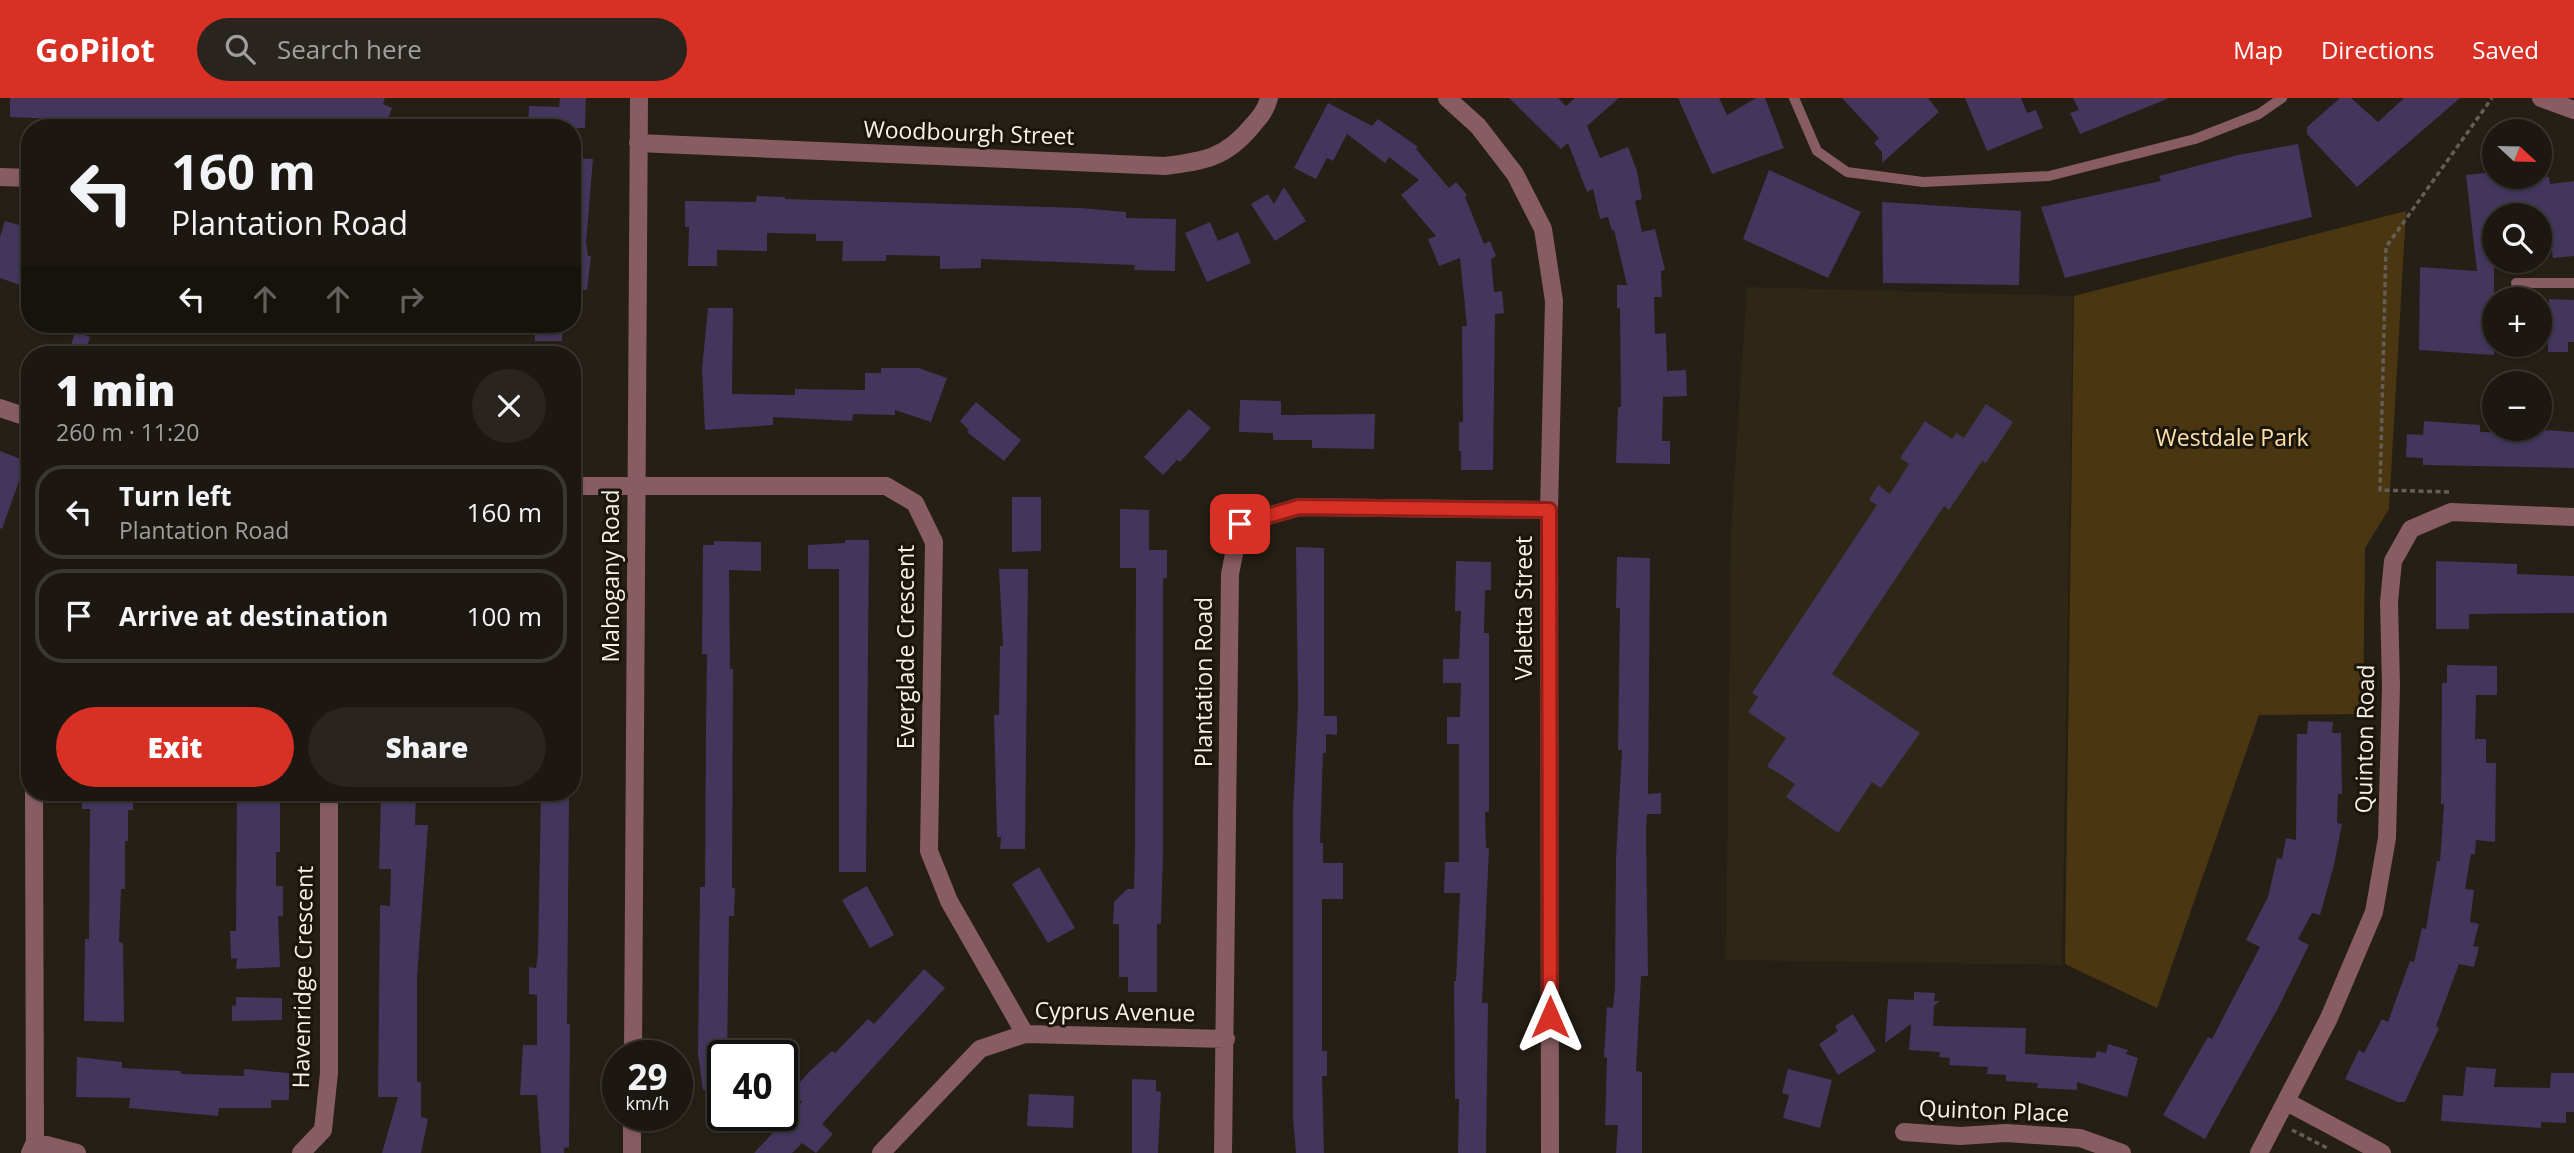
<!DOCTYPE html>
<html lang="en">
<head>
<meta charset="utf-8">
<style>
  :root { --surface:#1c1710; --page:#29241e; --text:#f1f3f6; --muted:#a09f9f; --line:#3a3630; --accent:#d93025 }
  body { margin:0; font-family:"Open Sans",sans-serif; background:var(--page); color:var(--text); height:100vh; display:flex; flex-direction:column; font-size:26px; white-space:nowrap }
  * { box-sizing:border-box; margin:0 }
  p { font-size:23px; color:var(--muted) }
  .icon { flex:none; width:38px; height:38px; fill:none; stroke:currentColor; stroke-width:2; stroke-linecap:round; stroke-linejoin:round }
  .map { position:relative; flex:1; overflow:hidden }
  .sheet { position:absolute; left:21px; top:248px; width:560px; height:455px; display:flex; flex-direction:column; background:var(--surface); border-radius:28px; box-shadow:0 2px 5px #0004,0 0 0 2px var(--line) }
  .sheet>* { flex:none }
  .top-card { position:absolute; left:21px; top:21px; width:560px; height:214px; border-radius:28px; box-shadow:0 2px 5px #0004,0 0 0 2px var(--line); background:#1c1710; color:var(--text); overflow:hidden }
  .needle { width:46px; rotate:112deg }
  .controls { position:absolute; left:2482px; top:21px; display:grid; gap:14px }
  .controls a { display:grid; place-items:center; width:70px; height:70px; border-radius:50%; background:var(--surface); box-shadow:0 2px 5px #0004,0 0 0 2px var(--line); font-size:35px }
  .speed { position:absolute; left:602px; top:942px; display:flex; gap:14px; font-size:35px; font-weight:700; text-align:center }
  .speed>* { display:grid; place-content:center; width:91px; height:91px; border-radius:50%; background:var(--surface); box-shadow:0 2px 5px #0004,0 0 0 2px var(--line); line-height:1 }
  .speed small { font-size:18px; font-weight:400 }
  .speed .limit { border:4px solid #111; border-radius:10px; background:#fff; color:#111 }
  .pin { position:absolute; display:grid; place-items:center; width:60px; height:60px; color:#fff; margin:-30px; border-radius:14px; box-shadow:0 4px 10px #0006 }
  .me { position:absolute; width:77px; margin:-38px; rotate:0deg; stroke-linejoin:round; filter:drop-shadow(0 0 5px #0008) }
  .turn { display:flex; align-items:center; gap:24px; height:147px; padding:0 35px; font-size:32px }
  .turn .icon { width:91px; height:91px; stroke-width:2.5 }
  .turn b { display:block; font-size:49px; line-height:60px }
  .lanes { display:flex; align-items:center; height:66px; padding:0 35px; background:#0003; justify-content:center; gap:35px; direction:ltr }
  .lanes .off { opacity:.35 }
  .round { display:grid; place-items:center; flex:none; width:74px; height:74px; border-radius:37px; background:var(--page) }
  .headline { display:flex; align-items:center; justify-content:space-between; height:119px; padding:0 35px }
  h1 { font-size:42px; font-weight:800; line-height:52px }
  .action { display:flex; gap:14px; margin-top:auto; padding:14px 35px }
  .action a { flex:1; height:80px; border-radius:42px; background:var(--accent); color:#fff; font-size:28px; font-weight:800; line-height:80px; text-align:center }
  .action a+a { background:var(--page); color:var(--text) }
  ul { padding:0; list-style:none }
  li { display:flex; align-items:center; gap:21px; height:94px; margin:0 14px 10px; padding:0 21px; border:4px solid var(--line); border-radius:28px }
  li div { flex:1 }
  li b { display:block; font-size:26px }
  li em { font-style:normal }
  header { display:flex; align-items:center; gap:42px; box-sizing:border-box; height:98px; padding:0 35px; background:var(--accent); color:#fff }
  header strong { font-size:33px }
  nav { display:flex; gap:38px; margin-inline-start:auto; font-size:24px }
  .search { width:490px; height:63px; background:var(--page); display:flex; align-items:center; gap:18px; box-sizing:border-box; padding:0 24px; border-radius:38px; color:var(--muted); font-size:26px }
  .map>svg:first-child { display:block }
</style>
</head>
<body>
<header>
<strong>GoPilot</strong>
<div class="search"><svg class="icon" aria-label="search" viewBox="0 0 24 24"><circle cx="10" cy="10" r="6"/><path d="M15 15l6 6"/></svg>Search here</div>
<nav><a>Map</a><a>Directions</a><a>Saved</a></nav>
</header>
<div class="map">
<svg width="2574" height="1055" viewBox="0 0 2574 1055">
  <rect width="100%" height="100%" fill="#251f15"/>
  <!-- built -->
  <path fill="#2f2716" d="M 1747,189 L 2073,198 L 2062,867 L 1726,862 L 1731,434 Z"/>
  <!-- green -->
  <path fill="#4a3711" d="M 2406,113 L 2389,411 L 2365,450 L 2363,616 L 2259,617 L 2157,910 L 2065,866 L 2074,198 Z"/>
  <!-- building -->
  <path fill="#42365d" d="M 10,0 L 385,0 L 383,6 L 392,10 L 385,30 L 343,30 L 316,20 L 268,20 L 268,30 L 90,30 L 57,28 L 58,21 L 10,19 Z
    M 560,0 L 586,0 L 585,30 L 528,30 L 529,8 L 559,9 Z
    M 1509,0 L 1558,0 L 1566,8 L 1575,0 L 1619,0 L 1587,28 L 1600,60 L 1628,49 L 1637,73 L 1642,101 L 1635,103 L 1642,134 L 1655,131 L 1665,172 L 1661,173 L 1662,199 L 1654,199 L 1655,236 L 1666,235 L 1667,273 L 1686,272 L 1687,298 L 1663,299 L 1662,343 L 1670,343 L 1670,366 L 1616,365 L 1618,309 L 1621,309 L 1620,210 L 1617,210 L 1617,187 L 1627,187 L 1614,132 L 1612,133 L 1608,119 L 1600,121 L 1593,91 L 1587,94 L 1568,45 L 1561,51 Z
    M 1678,0 L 1719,0 L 1727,17 L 1756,0 L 1765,0 L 1784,50 L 1712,76 Z
    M 1842,0 L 1928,0 L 1939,14 L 1882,65 L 1882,54 L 1874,45 L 1879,40 Z
    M 1965,0 L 2021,0 L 2027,15 L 2036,12 L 2043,30 L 1987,53 Z
    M 2073,0 L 2167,0 L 2167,1 L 2080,36 L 2070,15 L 2079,12 Z
    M 2340,0 L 2351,0 L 2378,24 L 2404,0 L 2460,0 L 2357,89 L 2307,36 L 2307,29 Z
    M 1328,5 L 1372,28 L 1378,21 L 1418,49 L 1416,51 L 1449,90 L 1456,84 L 1467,97 L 1465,99 L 1484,146 L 1490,143 L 1496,158 L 1491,161 L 1494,194 L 1502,193 L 1504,215 L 1495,216 L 1493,372 L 1461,372 L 1461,353 L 1459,353 L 1459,324 L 1463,324 L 1462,228 L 1467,228 L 1460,160 L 1439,168 L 1428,141 L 1436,138 L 1401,97 L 1419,82 L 1389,59 L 1385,65 L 1347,36 L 1333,63 L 1327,60 L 1316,81 L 1294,70 Z
    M 2298,46 L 2312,119 L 2065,180 L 2041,109 L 2161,83 L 2159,78 L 2238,57 Z
    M 572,60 L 593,61 L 586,144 L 588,158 L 591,158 L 587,192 L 572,192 Z
    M 1769,72 L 1861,114 L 1828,180 L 1743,141 Z
    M 2494,74 L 2494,79 L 2549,79 L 2550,86 L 2574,83 L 2574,158 L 2553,160 L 2551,146 L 2539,147 L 2539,117 L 2494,117 L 2494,257 L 2419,252 L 2420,169 L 2477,173 L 2466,77 Z
    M 1284,89 L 1306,123 L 1275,143 L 1251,106 L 1268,96 L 1274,106 Z
    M 757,98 L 785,99 L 785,101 L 1080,110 L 1126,114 L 1126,120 L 1176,121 L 1175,173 L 1134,172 L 1135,167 L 981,161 L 981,170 L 940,171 L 940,158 L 886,157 L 886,163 L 842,163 L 843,143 L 816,143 L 816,136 L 767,135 L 767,153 L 717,152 L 717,168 L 688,168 L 689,129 L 685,129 L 685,103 L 756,104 Z
    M 1882,104 L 2021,113 L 2019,187 L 1883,185 Z
    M 5,123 L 30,130 L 30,161 L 20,187 L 0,180 L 0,139 Z
    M 1210,124 L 1218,143 L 1238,134 L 1251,165 L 1207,184 L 1185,135 Z
    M 2549,201 L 2574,202 L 2574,244 L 2568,244 L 2568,254 L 2548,254 Z
    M 708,210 L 733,210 L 732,296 L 795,297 L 795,291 L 865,292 L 865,275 L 881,275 L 881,270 L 919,270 L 947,280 L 931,324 L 895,312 L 895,317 L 853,316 L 852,323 L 773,319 L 773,327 L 705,332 L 702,271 Z
    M 535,226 L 563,226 L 562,243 L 535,243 Z
    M 75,234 L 90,239 L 84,257 L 68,257 Z
    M 1240,302 L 1281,303 L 1281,317 L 1375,316 L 1374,351 L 1312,350 L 1312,342 L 1273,342 L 1273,335 L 1239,334 Z
    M 976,304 L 1021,342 L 1004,363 L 967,334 L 969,332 L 960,323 Z
    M 1986,306 L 2013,324 L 1986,365 L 1982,363 L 1949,412 L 1944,408 L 1832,576 L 1920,635 L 1881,690 L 1872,684 L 1838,735 L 1786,699 L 1795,686 L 1767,668 L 1786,640 L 1748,614 L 1758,599 L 1752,595 L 1877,407 L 1869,402 L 1878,387 L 1890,396 L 1909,366 L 1900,360 L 1925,323 L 1952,341 L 1956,335 L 1964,340 Z
    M 1189,311 L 1211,330 L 1180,364 L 1177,362 L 1163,377 L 1144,359 Z
    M 2424,323 L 2480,327 L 2480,334 L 2513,335 L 2513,331 L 2529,331 L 2574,334 L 2574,370 L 2423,367 L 2423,360 L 2406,359 L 2407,336 L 2423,337 Z
    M 0,353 L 26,363 L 2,431 L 0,430 Z
    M 1012,399 L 1041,399 L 1041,453 L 1012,454 Z
    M 1120,411 L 1149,412 L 1149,452 L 1167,452 L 1167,480 L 1163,480 L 1163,755 L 1161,826 L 1157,826 L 1157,894 L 1128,894 L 1128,879 L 1119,879 L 1119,826 L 1113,826 L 1114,804 L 1127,791 L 1134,791 L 1135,751 L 1136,470 L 1120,470 Z
    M 845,442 L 869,442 L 866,774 L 839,774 L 839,471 L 808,471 L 808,447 L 845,445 Z
    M 714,443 L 761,444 L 761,473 L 729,472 L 730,571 L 733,571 L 732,790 L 735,790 L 734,818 L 729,818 L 727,957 L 723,957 L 723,992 L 703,992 L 698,956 L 700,789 L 705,789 L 706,628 L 707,556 L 702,556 L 703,447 L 714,447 Z
    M 1296,449 L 1324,450 L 1324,618 L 1337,618 L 1337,637 L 1326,636 L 1326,655 L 1323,655 L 1320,745 L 1323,745 L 1323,765 L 1343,765 L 1343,801 L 1322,801 L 1322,953 L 1327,953 L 1327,978 L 1322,978 L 1324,1055 L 1296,1055 L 1293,1019 L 1293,714 L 1298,608 Z
    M 1617,459 L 1650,460 L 1648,696 L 1661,695 L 1661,716 L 1647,716 L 1646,733 L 1648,878 L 1641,878 L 1636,973 L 1642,974 L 1642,1055 L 1616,1055 L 1618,1027 L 1605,1027 L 1607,960 L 1604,959 L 1607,909 L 1613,910 L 1615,890 L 1616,760 L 1622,652 L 1618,652 L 1620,510 L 1616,510 Z
    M 1456,463 L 1491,464 L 1491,492 L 1485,492 L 1484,535 L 1489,535 L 1489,714 L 1485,714 L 1486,750 L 1489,750 L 1482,905 L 1488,905 L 1486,1055 L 1458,1055 L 1459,1001 L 1455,1001 L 1454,883 L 1456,883 L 1460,795 L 1444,795 L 1445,764 L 1459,764 L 1459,646 L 1447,646 L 1447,619 L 1460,619 L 1461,585 L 1443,585 L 1443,561 L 1459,561 L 1461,513 L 1455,513 Z
    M 2436,463 L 2517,466 L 2517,476 L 2574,478 L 2574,515 L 2469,516 L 2469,531 L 2436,531 Z
    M 999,471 L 1028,471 L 1025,751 L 1000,751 L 1001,739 L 997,739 L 994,617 L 999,617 L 1000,548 L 1003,548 Z
    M 2447,567 L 2497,568 L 2497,597 L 2476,597 L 2475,641 L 2486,641 L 2486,665 L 2496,665 L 2495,744 L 2476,742 L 2475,756 L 2471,756 L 2465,791 L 2474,792 L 2470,824 L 2479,826 L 2473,848 L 2479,849 L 2474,869 L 2459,866 L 2436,928 L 2439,930 L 2405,1004 L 2398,1004 L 2345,981 L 2359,952 L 2364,955 L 2382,921 L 2388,924 L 2410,863 L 2414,864 L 2422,830 L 2426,831 L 2437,763 L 2440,763 L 2444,706 L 2441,706 L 2442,585 L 2447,585 Z
    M 2308,623 L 2333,624 L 2332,635 L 2341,635 L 2342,696 L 2338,696 L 2337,725 L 2342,726 L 2334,767 L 2320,817 L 2312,815 L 2298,841 L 2309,847 L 2277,912 L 2205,1041 L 2163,1017 L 2208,939 L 2212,941 L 2260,849 L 2246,842 L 2268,799 L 2277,760 L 2282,761 L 2286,740 L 2296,742 L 2297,636 L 2307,636 Z
    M 82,695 L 133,695 L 133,712 L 128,712 L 128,743 L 125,743 L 125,791 L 121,791 L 119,844 L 123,845 L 124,924 L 84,923 L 85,841 L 89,841 L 90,711 L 82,711 Z
    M 237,695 L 280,695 L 280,754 L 276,754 L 276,788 L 283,788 L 283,818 L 278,818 L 280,869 L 236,871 L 237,860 L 231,861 L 230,833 L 236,833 Z
    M 384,695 L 416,695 L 415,727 L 428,727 L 417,879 L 417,984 L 421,984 L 421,1019 L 428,1021 L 421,1055 L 382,1055 L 398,999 L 378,999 L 380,807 L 390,808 L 391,771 L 379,771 L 381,697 Z
    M 541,695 L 569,695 L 567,926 L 570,926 L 569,1049 L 564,1050 L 564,1055 L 541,1055 L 537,997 L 520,997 L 523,947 L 537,947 L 537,897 L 529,896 L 529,869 L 536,870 L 538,856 Z
    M 1039,769 L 1075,830 L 1048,845 L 1012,786 Z
    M 867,788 L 894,837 L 870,850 L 842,802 Z
    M 924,871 L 945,890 L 822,1026 L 833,1036 L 816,1055 L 802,1045 L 792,1055 L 754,1055 L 802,1004 L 791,994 L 810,973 L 832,953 L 835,955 L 868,921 L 874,926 Z
    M 1914,894 L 1935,895 L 1934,903 L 1940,903 L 1934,908 L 1933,928 L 2026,930 L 2025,956 L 2095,960 L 2097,953 L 2106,955 L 2108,946 L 2128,952 L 2126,956 L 2138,960 L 2127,999 L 2077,984 L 2077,992 L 2037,990 L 2038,985 L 2006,983 L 2006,977 L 1987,976 L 1988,969 L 1949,967 L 1950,960 L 1939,959 L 1940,954 L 1909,952 L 1911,926 L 1885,945 L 1888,901 L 1914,902 Z
    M 236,899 L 282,900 L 282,922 L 232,923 L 232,908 L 236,907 Z
    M 1853,916 L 1876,953 L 1838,977 L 1819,946 L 1838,933 L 1835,928 Z
    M 77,959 L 122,964 L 122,970 L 181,973 L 181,976 L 244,978 L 244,971 L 289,975 L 289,1002 L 271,1002 L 271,1010 L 219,1010 L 218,1018 L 129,1010 L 130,1000 L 76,999 Z
    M 2466,969 L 2496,971 L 2494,989 L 2550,990 L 2551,975 L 2574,975 L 2574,1014 L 2566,1014 L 2566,1025 L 2541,1024 L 2541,1030 L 2441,1023 L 2443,997 L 2463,998 Z
    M 1788,971 L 1832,982 L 1820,1030 L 1783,1020 L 1789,997 L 1782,995 Z
    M 1132,981 L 1156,982 L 1156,993 L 1161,994 L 1158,1055 L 1132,1055 Z
    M 1029,996 L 1074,998 L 1073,1030 L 1027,1028 Z"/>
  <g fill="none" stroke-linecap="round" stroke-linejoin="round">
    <!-- path -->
    <path stroke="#645f56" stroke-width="3.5" stroke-dasharray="5 3.5" stroke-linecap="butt" d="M 2449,394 L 2380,392 L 2386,149 L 2492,0
      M 2292,1032 L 2329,1051"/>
    <!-- service -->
    <path stroke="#875c62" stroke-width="10" d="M 1794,0 L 1817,53 L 1847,74 L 1923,84 L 2049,78 L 2195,41 L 2259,16 L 2282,0
      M 2516,185 L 2574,185"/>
    <!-- minor -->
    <path stroke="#875c62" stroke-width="18" d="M 2541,0 L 2574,12
      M 638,45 L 1165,68 C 1204,63 1226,60 1252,28 C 1260,19 1266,12 1269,0
      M 0,79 L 30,80
      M 0,310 L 30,320
      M 572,388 L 886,388 L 915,405 L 934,444 L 929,753 L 949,803 L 1025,936
      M 633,957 L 639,0
      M 2287,1004 L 2382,1055
      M 1904,1034 L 1960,1038 L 2006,1035 L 2080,1040 L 2122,1055
      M 35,1044 L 77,1055
      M 30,1055 L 35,1044 L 34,695
      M 301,1055 L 323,1032 L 329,975 L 329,695
      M 632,1055 L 632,1017
      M 881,1055 L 980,951 L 1025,936 L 1226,941
      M 1223,1055 L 1230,476 L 1240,426 L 1299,409 L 1549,412
      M 2259,1055 L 2329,920 L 2374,814 L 2387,740 L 2391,588 L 2389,504 L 2393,463 L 2411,431 L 2451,414 L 2574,419"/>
    <!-- tertiary -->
    <path stroke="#875c62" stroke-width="18" d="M 1447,0 L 1478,28 L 1515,76 L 1543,131 L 1554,203 L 1549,412 L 1550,1055"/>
  </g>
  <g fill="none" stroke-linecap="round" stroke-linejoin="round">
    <defs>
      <path id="route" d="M 1240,426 L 1299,409 L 1549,412 L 1550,919"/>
    </defs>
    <!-- route casing -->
    <use href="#route" stroke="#8d1f18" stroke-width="18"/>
    <!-- route -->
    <use href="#route" stroke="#d93025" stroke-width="12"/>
  </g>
  <g text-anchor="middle" stroke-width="6" stroke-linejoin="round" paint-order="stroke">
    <!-- street labels -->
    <g font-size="23" fill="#f6f2eb" stroke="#1b160c">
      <text transform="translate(969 35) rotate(2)" y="8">Woodbourgh Street</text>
      <text transform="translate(611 478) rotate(-90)" y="8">Mahogany Road</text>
      <text transform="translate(1524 510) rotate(-90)" y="8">Valetta Street</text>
      <text transform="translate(906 549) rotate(-90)" y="8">Everglade Crescent</text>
      <text transform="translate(1204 584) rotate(-90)" y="8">Plantation Road</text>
      <text transform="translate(2365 641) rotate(-89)" y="8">Quinton Road</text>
      <text transform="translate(303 879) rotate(-89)" y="8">Havenridge Crescent</text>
      <text transform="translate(1115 914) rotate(1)" y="8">Cyprus Avenue</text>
      <text transform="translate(1994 1013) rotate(2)" y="8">Quinton Place</text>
    </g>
    <!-- park labels -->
    <g font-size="23" fill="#fee0a8" stroke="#1b160c">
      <text x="2232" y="348">Westdale Park</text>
    </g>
  </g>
</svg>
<div class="controls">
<a><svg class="needle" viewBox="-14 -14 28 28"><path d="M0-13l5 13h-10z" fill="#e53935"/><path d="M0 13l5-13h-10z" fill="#a09f9f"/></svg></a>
<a><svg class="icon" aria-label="search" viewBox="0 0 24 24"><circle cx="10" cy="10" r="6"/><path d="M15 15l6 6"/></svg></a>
<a>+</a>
<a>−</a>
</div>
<div class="speed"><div>29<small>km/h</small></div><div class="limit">40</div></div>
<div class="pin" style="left:1240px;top:426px;background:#d93025"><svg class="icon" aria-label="arrive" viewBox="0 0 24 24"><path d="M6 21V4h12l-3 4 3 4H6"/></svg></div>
<svg class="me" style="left:1550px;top:919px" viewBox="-20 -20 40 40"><path d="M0-17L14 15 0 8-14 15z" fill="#d93025" stroke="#fff" stroke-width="4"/></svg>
<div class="top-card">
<div class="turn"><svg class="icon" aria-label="left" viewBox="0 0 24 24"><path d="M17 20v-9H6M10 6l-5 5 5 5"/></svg><div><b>160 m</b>Plantation Road</div></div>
<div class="lanes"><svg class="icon" aria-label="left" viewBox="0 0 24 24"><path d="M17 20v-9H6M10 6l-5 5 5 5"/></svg><svg class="icon off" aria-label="ahead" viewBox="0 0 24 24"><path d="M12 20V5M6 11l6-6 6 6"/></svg><svg class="icon off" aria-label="ahead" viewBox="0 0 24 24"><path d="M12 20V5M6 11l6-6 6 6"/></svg><svg class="icon off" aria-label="right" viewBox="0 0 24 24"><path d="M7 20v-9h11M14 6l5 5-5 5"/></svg></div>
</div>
<section class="sheet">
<div class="headline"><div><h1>1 min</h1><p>260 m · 11:20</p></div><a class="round"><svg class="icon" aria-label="close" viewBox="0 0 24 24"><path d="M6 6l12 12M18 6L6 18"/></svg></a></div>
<ul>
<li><svg class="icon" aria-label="left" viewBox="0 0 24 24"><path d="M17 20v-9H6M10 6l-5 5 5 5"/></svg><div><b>Turn left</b><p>Plantation Road</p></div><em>160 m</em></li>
<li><svg class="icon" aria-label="arrive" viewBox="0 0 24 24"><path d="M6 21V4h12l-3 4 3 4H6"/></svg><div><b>Arrive at destination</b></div><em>100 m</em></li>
</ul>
<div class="action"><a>Exit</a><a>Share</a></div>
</section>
</div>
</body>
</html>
